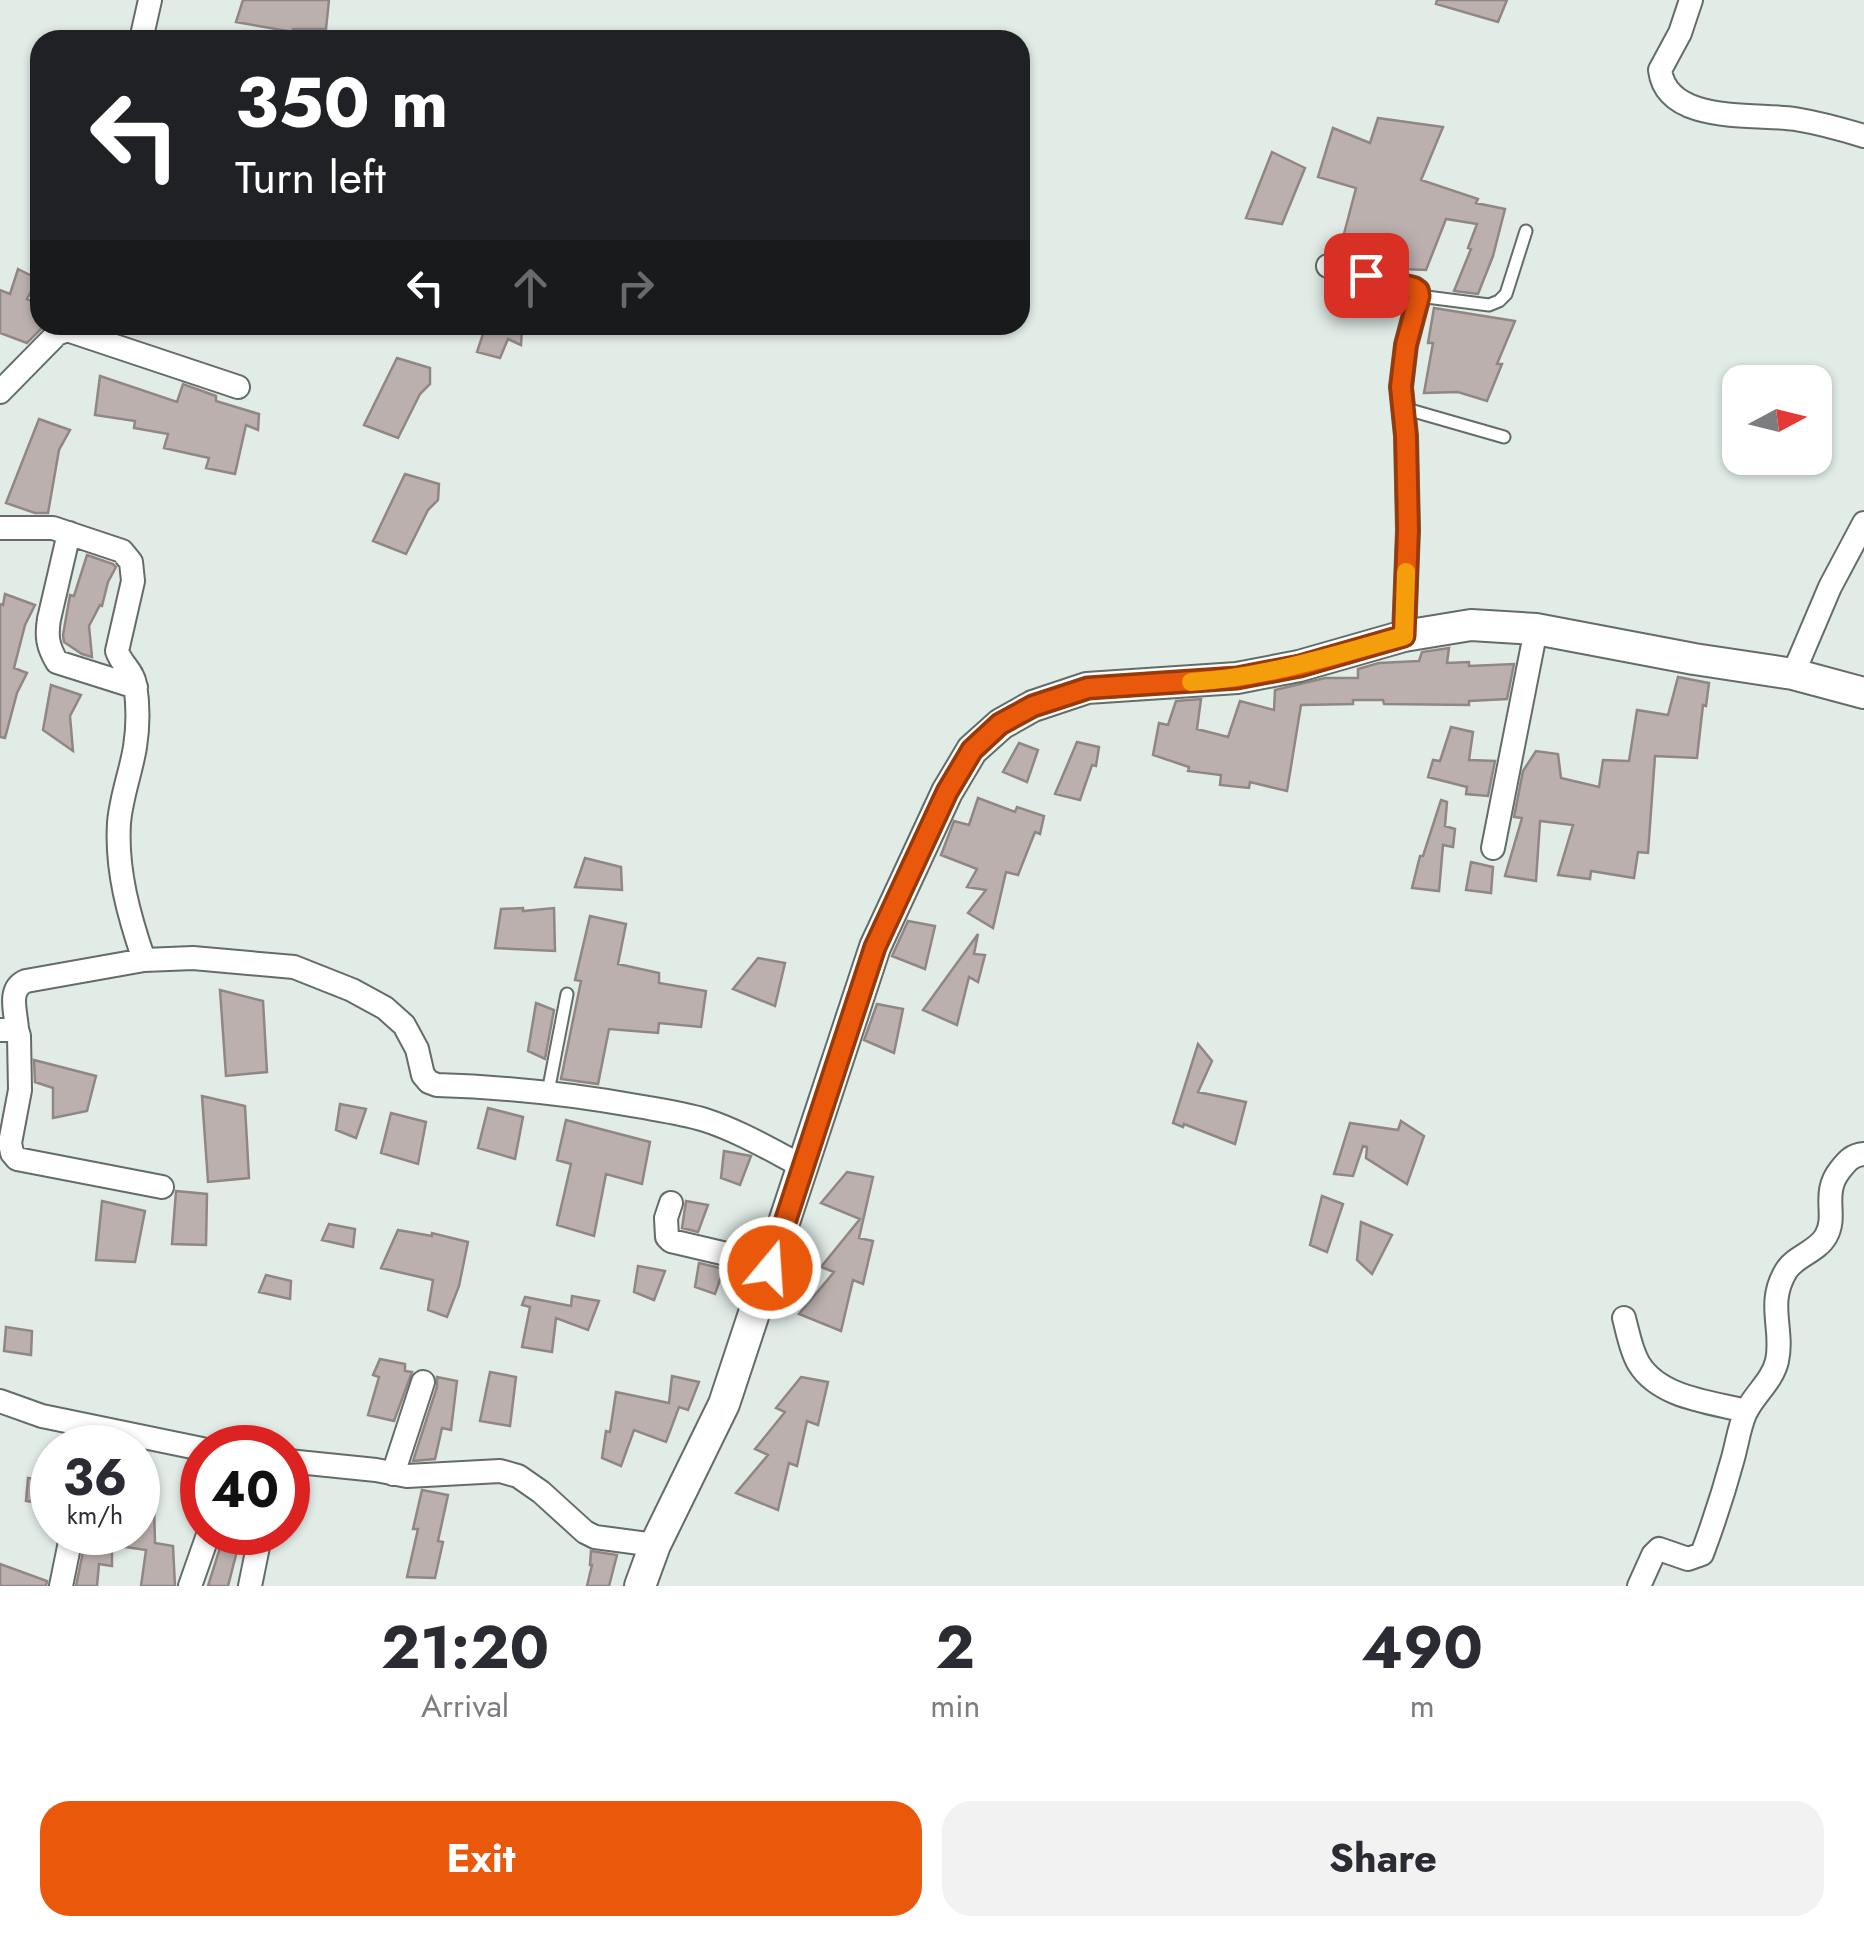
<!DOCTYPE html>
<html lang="en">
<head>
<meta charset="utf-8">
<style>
  :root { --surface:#fff; --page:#f2f2f3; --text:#2b2b33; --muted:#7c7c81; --accent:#ea580c }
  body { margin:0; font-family:Jost,sans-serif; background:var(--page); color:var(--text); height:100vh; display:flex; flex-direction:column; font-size:38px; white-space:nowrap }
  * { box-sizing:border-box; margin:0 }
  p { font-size:32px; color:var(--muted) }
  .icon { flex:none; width:55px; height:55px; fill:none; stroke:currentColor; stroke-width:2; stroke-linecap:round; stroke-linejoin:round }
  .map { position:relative; height:1586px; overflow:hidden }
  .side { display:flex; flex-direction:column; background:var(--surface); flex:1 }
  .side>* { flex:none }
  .guide { position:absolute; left:30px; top:30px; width:1000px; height:305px; border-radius:30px; box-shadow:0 2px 8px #0004; background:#202124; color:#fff; overflow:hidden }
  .needle { width:65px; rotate:83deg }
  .fabs { position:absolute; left:1722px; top:365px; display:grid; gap:20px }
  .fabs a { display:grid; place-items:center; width:110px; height:110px; border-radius:20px; background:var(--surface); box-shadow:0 2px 8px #0004; font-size:50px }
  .speed { position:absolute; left:30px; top:1425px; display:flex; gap:20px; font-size:50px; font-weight:700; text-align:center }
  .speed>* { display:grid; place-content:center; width:130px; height:130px; border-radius:50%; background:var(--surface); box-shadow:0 2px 8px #0004; line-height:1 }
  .speed small { font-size:25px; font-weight:400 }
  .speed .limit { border:15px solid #d22; background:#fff; color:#111 }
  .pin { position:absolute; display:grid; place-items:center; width:85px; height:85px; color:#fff; margin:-42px; border-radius:20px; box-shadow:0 5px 15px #0006 }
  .me { position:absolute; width:110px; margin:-55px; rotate:18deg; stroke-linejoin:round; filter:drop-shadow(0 0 8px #0008) }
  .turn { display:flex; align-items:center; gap:35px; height:210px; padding:0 40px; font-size:45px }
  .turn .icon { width:130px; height:130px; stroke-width:2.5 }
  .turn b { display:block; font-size:70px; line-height:85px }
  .lanes { display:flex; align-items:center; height:95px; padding:0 40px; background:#0003; justify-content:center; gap:50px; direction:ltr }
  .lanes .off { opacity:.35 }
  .eta { display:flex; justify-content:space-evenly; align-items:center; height:170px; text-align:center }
  .eta b { font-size:60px; font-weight:700; line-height:70px }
  .action { display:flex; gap:20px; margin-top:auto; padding:20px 40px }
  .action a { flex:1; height:115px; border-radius:30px; background:var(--accent); color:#fff; font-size:40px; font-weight:700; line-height:115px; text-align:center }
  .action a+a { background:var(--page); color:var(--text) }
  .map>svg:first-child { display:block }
</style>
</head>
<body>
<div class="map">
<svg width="1864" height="1586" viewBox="0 0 1864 1586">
  <rect width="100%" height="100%" fill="#e1ece7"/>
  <!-- building -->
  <path fill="#bbb0ae" stroke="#908684" stroke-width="2.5" d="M 243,0 L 329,0 L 326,29 L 293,29 L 293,32 L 236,22 Z
    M 1437,0 L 1507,0 L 1498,22 L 1436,4 Z
    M 1378,118 L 1443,127 L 1421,180 L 1478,199 L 1476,203 L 1505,209 L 1493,256 L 1478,294 L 1454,291 L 1471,249 L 1468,248 L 1477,224 L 1446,219 L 1426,270 L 1402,269 L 1339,253 L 1356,188 L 1318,177 L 1333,128 L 1370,143 Z
    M 1272,152 L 1305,168 L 1282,224 L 1246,218 Z
    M 18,269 L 38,279 L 27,299 L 40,305 L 40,325 L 45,325 L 27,343 L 0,333 L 0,290 L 10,294 Z
    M 1434,308 L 1515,321 L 1497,364 L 1502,364 L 1487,401 L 1458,392 L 1424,393 L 1433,343 L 1428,343 Z
    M 479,325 L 515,325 L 522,328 L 521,345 L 508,339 L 500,358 L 477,352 L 485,328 Z
    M 397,358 L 430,368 L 430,384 L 420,394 L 398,438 L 364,425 Z
    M 100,376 L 177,402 L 183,384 L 216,396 L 216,401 L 259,414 L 258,430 L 246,425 L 235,474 L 206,468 L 209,458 L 164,448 L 168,434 L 134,428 L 135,421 L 95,415 Z
    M 39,419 L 70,430 L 59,450 L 48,513 L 35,513 L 6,503 Z
    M 405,474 L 439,484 L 438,500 L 428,510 L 406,554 L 373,541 Z
    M 87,555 L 113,564 L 116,567 L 108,582 L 102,606 L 100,605 L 89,626 L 92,657 L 82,654 L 64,642 L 63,635 L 70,595 L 74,596 Z
    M 5,594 L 35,605 L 25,625 L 14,668 L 27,673 L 17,693 L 5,738 L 0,737 L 0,604 L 3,605 Z
    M 1449,648 L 1447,663 L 1469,662 L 1469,666 L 1514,664 L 1507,699 L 1469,701 L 1469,705 L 1384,704 L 1383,700 L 1353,700 L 1353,704 L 1301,705 L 1287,791 L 1250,782 L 1249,788 L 1220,785 L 1221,775 L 1188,771 L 1189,767 L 1153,755 L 1159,723 L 1168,725 L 1176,701 L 1201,699 L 1197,729 L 1228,737 L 1240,701 L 1274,710 L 1275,690 L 1325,678 L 1358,678 L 1358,669 L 1379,663 L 1419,661 L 1422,652 Z
    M 1678,677 L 1709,683 L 1706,706 L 1703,705 L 1697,758 L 1655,756 L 1648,853 L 1638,852 L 1634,878 L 1591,871 L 1590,879 L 1558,875 L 1573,825 L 1540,821 L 1536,881 L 1505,876 L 1522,818 L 1514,817 L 1523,771 L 1536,751 L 1558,754 L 1561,778 L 1599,787 L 1603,760 L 1629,761 L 1637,710 L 1668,715 Z
    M 51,685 L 81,695 L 70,716 L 73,751 L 43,730 Z
    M 1451,727 L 1473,732 L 1469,760 L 1495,761 L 1488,796 L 1466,794 L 1467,787 L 1428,777 L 1433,760 L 1440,761 Z
    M 1077,742 L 1099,747 L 1096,766 L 1092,765 L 1080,800 L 1055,794 Z
    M 1019,743 L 1038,750 L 1027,782 L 1003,772 Z
    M 978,798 L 1015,812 L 1017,807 L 1044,816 L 1040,834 L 1035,832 L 1018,875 L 1006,872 L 993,928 L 968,913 L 986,890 L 967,887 L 977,869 L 941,855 L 954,821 L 969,825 Z
    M 1441,800 L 1447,802 L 1445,826 L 1455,829 L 1453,847 L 1443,845 L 1439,891 L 1412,888 L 1420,856 L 1423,856 Z
    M 585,858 L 621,867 L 622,890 L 575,887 Z
    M 1471,862 L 1493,867 L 1491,893 L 1466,890 Z
    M 523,908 L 523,911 L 554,908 L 555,951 L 495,948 L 501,909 Z
    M 590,916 L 626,924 L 618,964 L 659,973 L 659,983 L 706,991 L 701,1027 L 659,1023 L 658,1033 L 609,1029 L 598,1084 L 561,1079 L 581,981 L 575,980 Z
    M 908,921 L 935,926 L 925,969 L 892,956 Z
    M 978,934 L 974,954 L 985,955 L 978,982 L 969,977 L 957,1025 L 923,1010 Z
    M 758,958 L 785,963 L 775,1006 L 733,989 Z
    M 220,990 L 263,1001 L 267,1072 L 226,1076 Z
    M 536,1003 L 554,1010 L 545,1059 L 528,1051 Z
    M 877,1004 L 903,1009 L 894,1053 L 864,1040 Z
    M 1198,1044 L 1212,1061 L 1198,1092 L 1246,1102 L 1235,1144 L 1184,1124 L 1183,1127 L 1173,1123 Z
    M 34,1060 L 96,1076 L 87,1111 L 53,1118 L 53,1088 L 35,1082 Z
    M 202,1096 L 245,1106 L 249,1178 L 208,1182 Z
    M 340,1104 L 366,1109 L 356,1138 L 336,1130 Z
    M 488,1108 L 523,1117 L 515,1159 L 478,1148 Z
    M 391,1113 L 426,1122 L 418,1164 L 381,1153 Z
    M 566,1120 L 650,1142 L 642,1184 L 606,1174 L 594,1236 L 557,1225 L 571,1164 L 557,1160 Z
    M 1401,1121 L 1424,1136 L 1407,1184 L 1366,1158 L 1367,1147 L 1363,1146 L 1353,1176 L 1334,1174 L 1350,1123 L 1398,1130 Z
    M 724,1151 L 751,1156 L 740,1185 L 721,1178 Z
    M 847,1172 L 873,1177 L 859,1238 L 873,1241 L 863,1284 L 853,1280 L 841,1331 L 799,1314 L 834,1272 L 821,1267 L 860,1219 L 821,1203 Z
    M 176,1191 L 207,1194 L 206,1245 L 172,1244 Z
    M 1322,1196 L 1343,1204 L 1327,1252 L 1310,1245 Z
    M 102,1201 L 145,1211 L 135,1262 L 96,1260 Z
    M 686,1201 L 708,1205 L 698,1232 L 682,1228 Z
    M 1361,1222 L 1392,1235 L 1372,1274 L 1357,1260 Z
    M 329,1224 L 355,1229 L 353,1247 L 322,1240 Z
    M 398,1230 L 432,1236 L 432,1233 L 468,1242 L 459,1286 L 447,1317 L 428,1310 L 433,1280 L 381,1268 Z
    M 699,1263 L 724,1269 L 715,1294 L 695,1287 Z
    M 638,1266 L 665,1271 L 654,1300 L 634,1292 Z
    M 266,1275 L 291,1281 L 290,1299 L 259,1292 Z
    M 572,1296 L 599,1301 L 588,1330 L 556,1318 L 552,1352 L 522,1347 L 530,1307 L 522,1305 L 525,1297 L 571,1306 Z
    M 6,1327 L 32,1331 L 31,1355 L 4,1351 Z
    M 380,1359 L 405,1364 L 405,1371 L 412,1372 L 394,1421 L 368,1415 L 379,1377 L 373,1375 Z
    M 490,1372 L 516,1377 L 510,1426 L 480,1421 Z
    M 672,1376 L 699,1382 L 688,1410 L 679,1407 L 666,1442 L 634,1430 L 621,1466 L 602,1458 L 606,1431 L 610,1432 L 616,1392 L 669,1403 Z
    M 437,1377 L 457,1381 L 451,1430 L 442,1428 L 435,1459 L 413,1461 L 437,1387 Z
    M 801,1377 L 828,1382 L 818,1425 L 807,1421 L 797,1466 L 789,1463 L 778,1510 L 736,1493 L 768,1455 L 755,1449 L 785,1412 L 776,1408 Z
    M 138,1465 L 153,1467 L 155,1543 L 173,1546 L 175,1586 L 141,1586 L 146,1550 L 112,1545 L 112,1566 L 99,1564 L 97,1586 L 76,1586 L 87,1532 L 138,1532 Z
    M 28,1478 L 52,1481 L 52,1505 L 26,1501 Z
    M 422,1490 L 448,1495 L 438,1541 L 443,1542 L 435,1578 L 407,1577 L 418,1529 L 413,1529 Z
    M 225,1532 L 246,1532 L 242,1552 L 237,1551 L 228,1586 L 208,1586 Z
    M 591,1551 L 617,1555 L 609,1586 L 587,1586 L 592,1565 L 590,1565 Z
    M 0,1564 L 47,1581 L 46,1586 L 0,1586 Z"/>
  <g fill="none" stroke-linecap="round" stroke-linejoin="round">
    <defs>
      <path id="service" d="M 1419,296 L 1489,305 L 1499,301 L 1506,294 L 1526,231
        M 1403,408 L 1504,437
        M 548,1092 L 567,994"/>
      <path id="minor" d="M 1691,0 L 1680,33 L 1660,70 C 1667,125 1756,113 1795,119 C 1819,123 1841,129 1864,136
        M 141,40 L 150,0
        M 1328,266 L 1414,288 L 1418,291 L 1419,296 L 1406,345 L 1401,387 L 1406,436 L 1408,530 L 1404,636
        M 0,392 L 57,334 L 67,330 L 238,387
        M 0,528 L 53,528 L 122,551 L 131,562 L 133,581 L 117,651 C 121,664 133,671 135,684 C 138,703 138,728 135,747 C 131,772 121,797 119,823 C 116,870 129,916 144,960 L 193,958 L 294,967 L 352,990 L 385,1008 L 404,1025 L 417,1049 L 423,1075 L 429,1082 L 437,1085 C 505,1087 570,1094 637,1106 C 659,1110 682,1113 705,1120 C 739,1131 771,1150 802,1166
        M 69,533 L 49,619 C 46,637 48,647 57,662 L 136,687
        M 1793,674 L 1830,587 L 1864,523
        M 1493,848 L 1536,629
        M 17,1029 C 16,1012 7,989 26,981 L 144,960
        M 0,1030 L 17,1029 L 19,1036 L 20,1090 L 10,1143 L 12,1153 L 17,1159 L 162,1187
        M 671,1203 L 666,1218 L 667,1237 L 671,1241 L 735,1256 L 770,1268
        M 1624,1318 C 1628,1333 1631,1351 1639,1364 C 1660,1398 1711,1402 1746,1411
        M 0,1401 L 42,1416 L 202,1449
        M 288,1461 L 376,1470 L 407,1476 L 500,1471 L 518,1476 L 541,1492 L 585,1532 L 595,1537 L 655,1545
        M 393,1474 L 423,1382
        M 61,1586 L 72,1532
        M 190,1586 L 209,1532
        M 250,1586 L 261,1532
        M 1639,1586 L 1653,1555 L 1659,1549 L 1688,1559 L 1702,1554 C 1714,1522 1724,1491 1733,1458 C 1737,1444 1739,1428 1745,1414 C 1753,1395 1772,1382 1777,1361 C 1784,1329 1766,1304 1786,1271 C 1795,1256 1817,1252 1826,1236 C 1838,1215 1821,1194 1840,1170 C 1847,1161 1852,1155 1864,1154"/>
      <path id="tertiary" d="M 640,1586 L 655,1545 L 724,1404 L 875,947 L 947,792 L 972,750 L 1001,724 L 1033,706 L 1087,688 L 1237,678 L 1299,666 L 1404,636 L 1471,625 L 1536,629 L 1694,659 L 1793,674 L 1864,693"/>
    </defs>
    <!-- service casing -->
    <use href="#service" stroke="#636c68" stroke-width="15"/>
    <!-- minor casing -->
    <use href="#minor" stroke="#636c68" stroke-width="26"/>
    <!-- tertiary casing -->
    <use href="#tertiary" stroke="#636c68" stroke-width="34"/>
    <!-- service -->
    <use href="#service" stroke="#fff" stroke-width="11"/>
    <!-- minor -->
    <use href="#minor" stroke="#fff" stroke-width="22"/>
    <!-- tertiary -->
    <use href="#tertiary" stroke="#fff" stroke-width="30"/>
  </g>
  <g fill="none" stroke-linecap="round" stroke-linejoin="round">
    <defs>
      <path id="route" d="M 770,1268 L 875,947 L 947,792 L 972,750 L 1000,724 L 1033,706 L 1088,688 L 1237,678 L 1300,666 L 1404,636 L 1408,530 L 1406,436 L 1401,387 L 1406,345 L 1419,296 L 1418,291 L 1414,288 L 1366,275"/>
    </defs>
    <!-- route casing -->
    <use href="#route" stroke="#983908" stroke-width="25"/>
    <!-- route -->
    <use href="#route" stroke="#ea580c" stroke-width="18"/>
    <!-- slow -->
    <path stroke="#f59e0b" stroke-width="18" d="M 1191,682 C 1266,677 1332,656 1404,636 L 1406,572"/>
  </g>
</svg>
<div class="fabs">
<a><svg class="needle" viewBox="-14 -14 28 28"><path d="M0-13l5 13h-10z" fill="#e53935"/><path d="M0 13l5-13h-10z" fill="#7c7c81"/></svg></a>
</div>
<div class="speed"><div>36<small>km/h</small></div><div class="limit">40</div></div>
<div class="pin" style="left:1366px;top:275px;background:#d93025"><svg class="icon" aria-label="arrive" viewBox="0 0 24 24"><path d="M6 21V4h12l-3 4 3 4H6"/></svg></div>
<svg class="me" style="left:770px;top:1268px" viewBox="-20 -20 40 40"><circle r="17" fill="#ea580c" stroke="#fff" stroke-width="3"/><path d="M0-11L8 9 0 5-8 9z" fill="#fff"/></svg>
<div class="guide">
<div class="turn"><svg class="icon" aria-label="left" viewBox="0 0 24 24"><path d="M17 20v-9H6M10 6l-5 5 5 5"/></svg><div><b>350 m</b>Turn left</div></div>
<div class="lanes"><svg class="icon" aria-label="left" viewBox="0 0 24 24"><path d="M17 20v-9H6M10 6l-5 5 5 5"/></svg><svg class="icon off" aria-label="ahead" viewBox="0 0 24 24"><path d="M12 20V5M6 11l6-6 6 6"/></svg><svg class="icon off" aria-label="right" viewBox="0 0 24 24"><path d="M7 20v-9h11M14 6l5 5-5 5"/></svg></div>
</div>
</div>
<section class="side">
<div class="eta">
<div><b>21:20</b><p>Arrival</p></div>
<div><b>2</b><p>min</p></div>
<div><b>490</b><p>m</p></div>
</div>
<div class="action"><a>Exit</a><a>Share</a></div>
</section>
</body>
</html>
